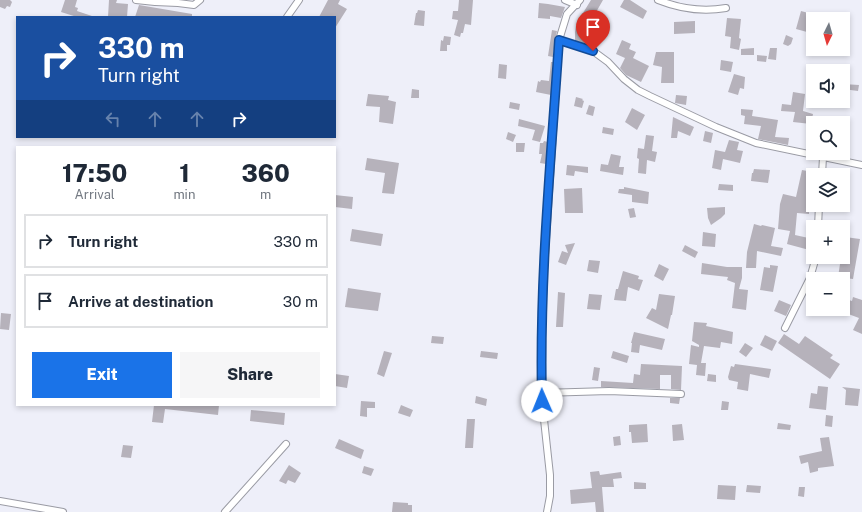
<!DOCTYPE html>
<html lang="en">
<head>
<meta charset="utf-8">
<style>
  :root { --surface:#fff; --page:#f6f6f7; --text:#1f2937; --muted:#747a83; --line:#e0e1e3; --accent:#1a73e8 }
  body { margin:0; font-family:"Public Sans",sans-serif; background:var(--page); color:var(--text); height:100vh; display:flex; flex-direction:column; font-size:15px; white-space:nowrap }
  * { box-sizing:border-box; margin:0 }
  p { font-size:13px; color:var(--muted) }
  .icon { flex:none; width:22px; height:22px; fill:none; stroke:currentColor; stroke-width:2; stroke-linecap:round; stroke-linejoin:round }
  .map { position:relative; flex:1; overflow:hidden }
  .details { position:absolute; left:16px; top:146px; width:320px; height:260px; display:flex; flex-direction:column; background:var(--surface); border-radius:0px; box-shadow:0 2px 6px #0003 }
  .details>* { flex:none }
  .banner { position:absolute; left:16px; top:16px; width:320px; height:122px; border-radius:0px; box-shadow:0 2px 6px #0003; background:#1a4fa0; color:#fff; overflow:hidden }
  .needle { width:26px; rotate:185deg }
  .fabs { position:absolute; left:806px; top:12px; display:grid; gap:8px }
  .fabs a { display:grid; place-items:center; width:44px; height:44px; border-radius:0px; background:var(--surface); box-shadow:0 2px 6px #0003; font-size:20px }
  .pin { position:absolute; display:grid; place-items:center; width:34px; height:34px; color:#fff; margin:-41px -17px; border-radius:50% 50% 50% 0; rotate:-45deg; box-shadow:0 0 4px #0007 }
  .pin .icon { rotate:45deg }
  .me { position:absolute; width:44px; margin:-22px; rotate:359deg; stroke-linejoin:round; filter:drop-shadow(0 0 3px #0008) }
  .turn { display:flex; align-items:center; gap:14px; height:84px; padding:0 16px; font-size:18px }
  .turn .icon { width:52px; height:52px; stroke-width:2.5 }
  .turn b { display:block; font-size:28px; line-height:34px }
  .lanes { display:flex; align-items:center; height:38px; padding:0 16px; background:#0003; justify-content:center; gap:20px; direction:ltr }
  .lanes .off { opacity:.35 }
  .eta { display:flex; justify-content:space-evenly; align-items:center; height:68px; text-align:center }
  .eta b { font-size:24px; font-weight:800; line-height:28px }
  .primary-button { display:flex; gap:8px; margin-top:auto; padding:8px 16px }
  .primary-button a { flex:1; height:46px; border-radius:0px; background:var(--accent); color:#fff; font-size:16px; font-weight:800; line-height:46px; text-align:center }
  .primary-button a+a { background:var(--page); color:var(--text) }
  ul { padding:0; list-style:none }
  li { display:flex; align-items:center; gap:12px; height:54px; margin:0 8px 6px; padding:0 8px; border:2px solid var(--line); border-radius:0px }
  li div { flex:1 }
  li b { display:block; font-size:15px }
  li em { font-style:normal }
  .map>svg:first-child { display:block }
</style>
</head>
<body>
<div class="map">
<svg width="862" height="512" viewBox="0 0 862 512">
  <rect width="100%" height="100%" fill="#eeeff9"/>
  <!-- building -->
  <path fill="#b6b2bb" d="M 0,0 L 10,0 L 12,2 L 10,7 L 7,6 L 5,9 L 0,7 Z
    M 65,0 L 77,0 L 75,7 L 78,8 L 77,11 L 92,16 L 92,17 L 77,17 L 61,12 Z
    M 109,0 L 117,0 L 116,3 L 128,4 L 127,17 L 108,17 Z
    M 328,0 L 340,0 L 338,4 L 347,9 L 335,28 L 335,17 L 319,17 Z
    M 459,0 L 473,0 L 471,25 L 465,24 L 463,33 L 461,33 L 460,37 L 454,35 L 458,20 L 452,19 L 453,11 L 458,11 Z
    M 591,0 L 603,0 L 595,14 L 590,11 L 587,28 L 586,44 L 575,41 L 575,32 L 576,26 L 579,27 L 582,13 L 583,13 Z
    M 624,0 L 630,0 L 647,11 L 643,19 L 620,7 Z
    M 539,3 L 548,4 L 565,7 L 561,18 L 550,16 L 550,19 L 538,18 Z
    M 139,5 L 192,14 L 192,17 L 135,17 Z
    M 418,10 L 425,11 L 424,26 L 414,25 L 416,13 L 417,13 Z
    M 801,11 L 812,14 L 807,32 L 796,29 Z
    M 727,18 L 741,19 L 739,38 L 741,39 L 739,50 L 730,48 L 731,37 L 725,36 Z
    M 695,21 L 695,33 L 674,34 L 674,22 Z
    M 552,30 L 557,31 L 555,40 L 553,57 L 548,56 Z
    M 786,35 L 793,38 L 791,44 L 788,46 L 783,44 Z
    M 444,36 L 451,37 L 450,45 L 447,45 L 447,51 L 440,51 L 441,40 L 443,41 Z
    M 622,40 L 631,44 L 629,49 L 636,52 L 633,58 L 649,66 L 641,82 L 626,75 L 620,68 L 625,58 L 616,54 Z
    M 754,48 L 754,55 L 741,55 L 741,49 Z
    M 770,48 L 777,48 L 776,60 L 768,59 Z
    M 656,52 L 674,52 L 674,83 L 661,83 L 662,67 L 653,65 Z
    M 757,55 L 767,56 L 766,62 L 757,61 Z
    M 721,60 L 733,62 L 731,72 L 720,70 Z
    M 551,62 L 553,62 L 551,95 L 536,92 L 538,81 L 540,82 L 541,80 L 549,81 Z
    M 499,64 L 507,65 L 506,79 L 498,78 Z
    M 734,74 L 745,77 L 744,89 L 740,88 L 738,95 L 728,92 Z
    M 843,84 L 859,85 L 858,91 L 843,89 Z
    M 412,89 L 419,90 L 419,98 L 411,98 Z
    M 793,92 L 805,94 L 803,111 L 813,114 L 811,124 L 793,122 L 795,112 L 781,111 L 782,104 L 791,105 Z
    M 368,94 L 389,96 L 388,100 L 396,102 L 393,124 L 379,122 L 380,107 L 366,106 Z
    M 676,95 L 687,96 L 686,105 L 675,103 Z
    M 576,97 L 583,99 L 582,100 L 584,101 L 582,108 L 574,106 Z
    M 510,102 L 520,104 L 519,110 L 509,108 Z
    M 589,105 L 595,107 L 593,116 L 586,114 Z
    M 632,108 L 645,115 L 637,130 L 625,122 Z
    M 741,109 L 753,110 L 752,116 L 778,120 L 775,137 L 789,138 L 788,145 L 758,139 L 761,126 L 744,124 L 745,116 L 741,115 Z
    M 673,117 L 694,127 L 690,136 L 678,131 L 677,138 L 671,138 Z
    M 519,119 L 545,126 L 540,142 L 532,140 L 535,130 L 518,126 Z
    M 603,127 L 614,129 L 613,135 L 602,133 Z
    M 705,131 L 713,133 L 711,143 L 703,141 Z
    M 508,132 L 516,135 L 513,142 L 506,139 Z
    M 646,135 L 654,136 L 652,151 L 657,152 L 655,162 L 647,160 L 646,174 L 638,173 L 639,159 L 637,158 L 638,148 L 644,149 Z
    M 729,140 L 739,142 L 737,150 L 743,151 L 740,163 L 723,159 L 721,170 L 712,168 L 715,150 L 725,152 Z
    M 544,141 L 548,142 L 546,164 L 540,163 L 542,154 L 539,154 L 540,143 L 543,143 Z
    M 516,143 L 525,143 L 524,152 L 516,152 Z
    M 611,154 L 621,156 L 619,167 L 624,167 L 623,175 L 600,171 L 601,164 L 608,165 Z
    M 367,158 L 399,163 L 394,194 L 382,193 L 385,173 L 365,170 Z
    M 567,165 L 588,167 L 588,173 L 575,171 L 574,176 L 566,175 Z
    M 754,169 L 770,170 L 768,183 L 751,181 L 752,173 L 753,173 Z
    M 802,170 L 813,172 L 813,183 L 810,183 L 808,193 L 807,193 L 806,207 L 809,207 L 809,214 L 797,213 L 795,235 L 813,239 L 813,251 L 787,244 L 790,231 L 778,229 L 780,204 L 783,194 L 796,197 Z
    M 719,184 L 733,185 L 733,191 L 718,190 Z
    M 624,187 L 649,192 L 648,204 L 632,202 L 632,195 L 618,193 L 619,189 L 624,189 Z
    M 582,188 L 583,213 L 565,213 L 564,189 Z
    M 335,195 L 353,197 L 352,209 L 335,207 Z
    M 725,207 L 725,214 L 721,218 L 711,225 L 708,218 L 707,208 Z
    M 634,208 L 636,217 L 630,218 L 628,209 Z
    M 754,224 L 761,226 L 762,225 L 775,228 L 771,246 L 783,248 L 781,256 L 757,251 L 756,268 L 746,268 L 747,252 Z
    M 352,229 L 383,234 L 381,246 L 350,241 Z
    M 703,232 L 716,234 L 715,247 L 702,246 Z
    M 845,237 L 860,239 L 853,279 L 838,277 L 840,264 L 841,264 L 842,257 L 843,257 Z
    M 575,243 L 566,265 L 558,262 L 562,251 L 568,253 L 565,245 Z
    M 685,245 L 698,252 L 695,258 L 682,251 Z
    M 589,260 L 600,261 L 598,273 L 587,271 Z
    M 702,263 L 727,267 L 742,267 L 742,278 L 739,289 L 748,290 L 746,310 L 732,308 L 735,283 L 727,280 L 728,277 L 701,274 Z
    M 659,264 L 669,269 L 663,281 L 654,276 Z
    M 770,265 L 778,266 L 773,292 L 760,290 L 764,267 L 770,268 Z
    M 623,271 L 639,276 L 638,279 L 643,280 L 639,291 L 628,287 L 626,301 L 614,300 L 616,289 L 618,289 Z
    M 348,288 L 381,293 L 378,311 L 345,307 Z
    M 558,292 L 565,293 L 563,327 L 556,327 Z
    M 589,294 L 602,295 L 600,310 L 587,309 Z
    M 659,294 L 675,296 L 672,315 L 671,315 L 668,329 L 646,318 L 652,308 L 656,310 Z
    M 853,297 L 862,300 L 862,334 L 853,330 L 859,318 L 843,312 L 843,298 L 852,301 Z
    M 779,300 L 791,305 L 786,316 L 774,311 Z
    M 1,313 L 11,314 L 9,330 L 0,329 Z
    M 694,322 L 707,323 L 706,326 L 733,332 L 732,344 L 721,342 L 720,348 L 704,346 L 701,363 L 706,363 L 705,376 L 696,375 L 697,365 L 689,364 L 691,345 L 699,347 L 699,345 L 692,341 Z
    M 634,332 L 665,339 L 662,350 L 640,345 L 639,353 L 631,352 L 632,343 L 631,343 Z
    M 784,334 L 799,344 L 805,336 L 833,355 L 830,358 L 840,364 L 830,379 L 778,343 Z
    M 765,335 L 777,341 L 772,351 L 760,345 Z
    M 432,336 L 444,337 L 443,344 L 431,343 Z
    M 745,343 L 753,348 L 746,357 L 739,352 Z
    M 384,351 L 392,353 L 384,377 L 377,374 Z
    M 481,351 L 498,353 L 497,359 L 480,357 Z
    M 613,351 L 629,356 L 627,363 L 611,358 Z
    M 641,364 L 682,366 L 681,390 L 671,389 L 671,375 L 660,375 L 660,389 L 601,387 L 601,381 L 633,383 L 634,374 L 640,375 Z
    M 735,364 L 771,369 L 769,378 L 750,374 L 748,391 L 737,389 L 738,382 L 729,380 L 728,377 L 731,366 L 734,367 Z
    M 594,367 L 600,368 L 598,381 L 592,380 Z
    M 335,374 L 349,376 L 347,388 L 335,386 Z
    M 708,374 L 716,375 L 716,382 L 707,381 Z
    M 818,386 L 828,387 L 826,410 L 809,408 L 811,393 L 817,394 Z
    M 842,387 L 860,389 L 858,406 L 845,405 L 846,390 Z
    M 476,396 L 487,399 L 486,406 L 475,403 Z
    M 670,398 L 680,398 L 679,404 L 670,403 Z
    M 361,401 L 375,402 L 375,408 L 367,408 L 367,417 L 360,416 Z
    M 722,401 L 729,402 L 728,410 L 721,410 Z
    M 154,405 L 219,405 L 218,415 L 165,409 L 163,423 L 152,422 Z
    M 401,405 L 413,410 L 410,417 L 398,413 Z
    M 251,410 L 285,413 L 284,425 L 250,421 Z
    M 826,415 L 833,416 L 832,427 L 825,426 Z
    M 467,419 L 475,419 L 473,448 L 465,448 Z
    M 778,423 L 791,425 L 790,430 L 777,429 Z
    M 647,424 L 648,442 L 632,443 L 631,432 L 629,432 L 629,425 Z
    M 682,424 L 684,440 L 673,441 L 672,425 Z
    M 620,436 L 621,445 L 614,446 L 613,437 Z
    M 829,437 L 834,466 L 818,468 L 818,471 L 810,473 L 808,462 L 801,464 L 799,456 L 822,451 L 820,438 Z
    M 339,439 L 364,450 L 361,459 L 335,448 Z
    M 123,445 L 133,446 L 131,458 L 121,457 Z
    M 289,465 L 301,473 L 295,483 L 288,480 L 286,484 L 279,481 Z
    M 364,466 L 374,469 L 371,476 L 362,473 Z
    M 599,471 L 600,475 L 621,472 L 622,478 L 613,479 L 614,487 L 602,487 L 604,512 L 596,512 L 595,502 L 571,504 L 570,490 L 592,488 L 590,472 Z
    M 634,482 L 646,483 L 646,489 L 634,489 Z
    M 718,485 L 736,486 L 735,500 L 717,499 Z
    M 747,485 L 761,486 L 760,493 L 746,492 Z
    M 799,487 L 805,487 L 804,497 L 798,496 Z
    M 393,502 L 408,503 L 408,505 L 412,505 L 412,512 L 392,512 Z"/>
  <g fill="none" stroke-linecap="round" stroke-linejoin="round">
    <defs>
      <path id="minor" d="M 136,0 L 155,2 L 178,3 L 194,5 L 200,0
        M 565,0 L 577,5
        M 658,0 C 678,8 703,12 726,8
        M 287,17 L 299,0
        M 559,40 L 593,51 L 608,62 L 624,79 L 638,90 L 650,96 L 716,127 L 756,143 L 862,165
        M 822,175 L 823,157
        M 818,227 L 819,205
        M 785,328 L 810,278 L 816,257
        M 542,393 L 609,391 L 681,394
        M 0,501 L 63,512
        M 225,512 L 286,444
        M 547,512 L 550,496 L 550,475 L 542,401 L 541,352 L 544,270 L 559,40 L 567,14 L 580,0"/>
    </defs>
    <!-- minor casing -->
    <use href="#minor" stroke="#9a9ba4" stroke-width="8"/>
    <!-- minor -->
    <use href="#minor" stroke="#fff" stroke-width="6"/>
  </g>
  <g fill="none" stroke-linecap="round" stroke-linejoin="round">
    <defs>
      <path id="route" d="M 542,401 C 539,280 551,160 559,40 L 593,51"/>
    </defs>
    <!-- route casing -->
    <use href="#route" stroke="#114b97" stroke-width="10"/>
    <!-- route -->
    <use href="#route" stroke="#1a73e8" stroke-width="7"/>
  </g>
</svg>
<div class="fabs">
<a><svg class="needle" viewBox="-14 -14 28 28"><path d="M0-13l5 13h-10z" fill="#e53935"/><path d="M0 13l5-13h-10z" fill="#747a83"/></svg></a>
<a><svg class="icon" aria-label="sound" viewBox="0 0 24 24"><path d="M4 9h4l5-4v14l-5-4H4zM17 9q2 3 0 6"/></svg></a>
<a><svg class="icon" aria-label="search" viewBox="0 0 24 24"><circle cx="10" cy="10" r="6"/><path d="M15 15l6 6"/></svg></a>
<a><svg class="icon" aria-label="layers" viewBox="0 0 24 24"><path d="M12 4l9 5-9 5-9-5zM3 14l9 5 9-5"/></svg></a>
<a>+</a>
<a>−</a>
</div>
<div class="pin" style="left:593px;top:51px;background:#d93025"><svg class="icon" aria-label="arrive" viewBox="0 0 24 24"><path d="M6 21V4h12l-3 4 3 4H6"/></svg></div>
<svg class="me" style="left:542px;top:401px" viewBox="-20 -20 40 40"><circle r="19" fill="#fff"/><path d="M0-13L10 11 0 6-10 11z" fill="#1a73e8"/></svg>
<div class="banner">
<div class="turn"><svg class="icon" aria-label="right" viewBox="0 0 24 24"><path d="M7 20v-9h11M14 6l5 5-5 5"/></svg><div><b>330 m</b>Turn right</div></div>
<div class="lanes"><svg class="icon off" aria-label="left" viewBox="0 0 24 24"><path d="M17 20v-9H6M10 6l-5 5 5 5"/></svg><svg class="icon off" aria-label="ahead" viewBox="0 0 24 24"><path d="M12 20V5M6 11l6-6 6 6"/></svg><svg class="icon off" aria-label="ahead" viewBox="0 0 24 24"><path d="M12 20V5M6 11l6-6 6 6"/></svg><svg class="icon" aria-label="right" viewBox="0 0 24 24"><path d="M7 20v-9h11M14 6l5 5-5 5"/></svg></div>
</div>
<section class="details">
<div class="eta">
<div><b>17:50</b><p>Arrival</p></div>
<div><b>1</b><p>min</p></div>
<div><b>360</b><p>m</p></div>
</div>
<ul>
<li><svg class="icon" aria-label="right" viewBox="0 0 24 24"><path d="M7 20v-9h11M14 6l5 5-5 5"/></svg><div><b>Turn right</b></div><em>330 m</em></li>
<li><svg class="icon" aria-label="arrive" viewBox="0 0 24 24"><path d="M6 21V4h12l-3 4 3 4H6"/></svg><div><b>Arrive at destination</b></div><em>30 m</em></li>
</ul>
<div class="primary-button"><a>Exit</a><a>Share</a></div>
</section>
</div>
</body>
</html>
